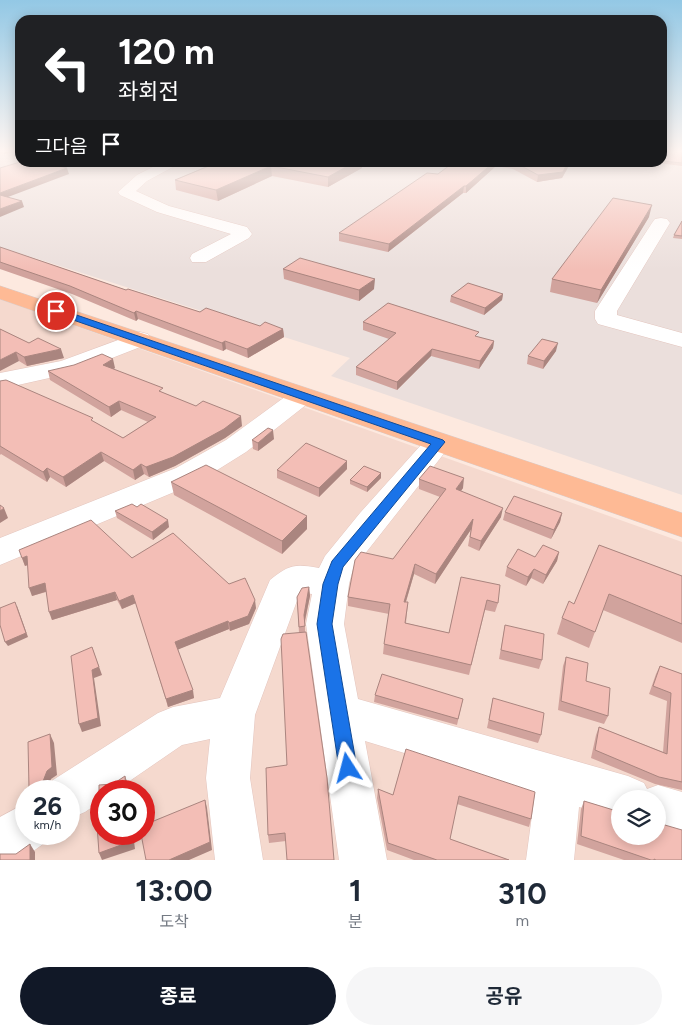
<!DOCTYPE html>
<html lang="ko">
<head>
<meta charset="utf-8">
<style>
  :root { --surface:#fff; --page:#f6f6f7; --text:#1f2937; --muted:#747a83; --accent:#111827 }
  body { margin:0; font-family:Figtree,"Noto Sans KR",sans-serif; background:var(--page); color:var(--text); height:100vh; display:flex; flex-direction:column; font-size:19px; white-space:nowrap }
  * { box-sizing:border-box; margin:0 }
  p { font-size:16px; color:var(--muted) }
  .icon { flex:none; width:28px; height:28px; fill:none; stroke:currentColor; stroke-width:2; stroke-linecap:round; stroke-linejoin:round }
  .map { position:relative; height:860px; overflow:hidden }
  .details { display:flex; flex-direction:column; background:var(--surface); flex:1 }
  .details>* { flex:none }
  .hud { position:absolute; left:15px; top:15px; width:652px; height:152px; border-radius:15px; box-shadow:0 2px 12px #0003; background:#202124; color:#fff; overflow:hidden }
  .controls { position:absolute; left:611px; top:790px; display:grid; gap:10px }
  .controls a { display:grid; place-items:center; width:55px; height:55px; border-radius:50%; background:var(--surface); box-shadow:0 2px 12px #0003; font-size:25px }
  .speed { position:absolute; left:15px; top:780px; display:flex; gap:10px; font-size:25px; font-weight:700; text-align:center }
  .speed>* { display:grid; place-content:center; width:65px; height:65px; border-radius:50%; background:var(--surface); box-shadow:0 2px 12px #0003; line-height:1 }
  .speed small { font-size:12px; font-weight:400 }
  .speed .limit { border:8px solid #d22; background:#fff; color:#111 }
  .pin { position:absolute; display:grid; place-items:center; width:42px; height:42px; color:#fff; margin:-21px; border:2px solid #fff; border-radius:50%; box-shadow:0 1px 5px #0007 }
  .me { position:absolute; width:55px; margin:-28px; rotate:351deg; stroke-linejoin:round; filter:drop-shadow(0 0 4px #0008) }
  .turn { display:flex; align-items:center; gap:18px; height:105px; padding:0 20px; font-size:22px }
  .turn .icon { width:65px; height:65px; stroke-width:2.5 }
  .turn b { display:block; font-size:35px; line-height:42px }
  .then { display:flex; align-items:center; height:48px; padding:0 20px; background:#0003; gap:10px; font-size:19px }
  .eta { display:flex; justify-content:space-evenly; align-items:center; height:85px; text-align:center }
  .eta b { font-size:30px; font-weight:700; line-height:35px }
  .button { display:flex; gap:10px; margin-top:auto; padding:10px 20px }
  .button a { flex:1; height:58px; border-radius:30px; background:var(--accent); color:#fff; font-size:20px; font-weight:700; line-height:58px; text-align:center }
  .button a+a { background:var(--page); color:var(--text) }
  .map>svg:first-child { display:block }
</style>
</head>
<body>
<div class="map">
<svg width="682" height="860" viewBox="0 0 682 860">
  <rect width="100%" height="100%" fill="#fde9df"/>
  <!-- residential -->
  <path fill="#f5d9ce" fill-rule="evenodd" d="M 0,299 L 682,542 L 682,860 L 0,860 ZM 26,791 L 69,791 L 69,834 L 26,834 ZM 101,791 L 144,791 L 144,834 L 101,834 ZM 620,799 L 658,799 L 658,836 L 620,836 Z"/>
  <!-- industrial -->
  <path fill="#ebdfdc" d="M 0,150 L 20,150 L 20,162 L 662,162 L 682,150 L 682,495 L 331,376 L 350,358 L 0,247 Z"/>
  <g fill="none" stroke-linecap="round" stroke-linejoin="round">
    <defs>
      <path id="minor" d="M 163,162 L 182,162 L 147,181 L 136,191 L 169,206 L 247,227 L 252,234 L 249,238 L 206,262 L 192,262 L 190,258 L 192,254 L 231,234 L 157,212 L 120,195 L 118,192 L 137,175 Z
        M 661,218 L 667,219 L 670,223 L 617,311 L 617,315 L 682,333 L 682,347 L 598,324 L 595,319 L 595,311 L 652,223 L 655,219 Z
        M 140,332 L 148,334 L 151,339 L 148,344 L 76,372 L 0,389 L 0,373 L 61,361 Z
        M 302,388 L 311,391 L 315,396 L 311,401 L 246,452 L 198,482 L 0,565 L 0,538 L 176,468 L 226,440 L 293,391 Z
        M 439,433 L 449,436 L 453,442 L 353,569 L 349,584 L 344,624 L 358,699 L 628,776 L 644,783 L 647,789 L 658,785 L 682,792 L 682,838 L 658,831 L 658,799 L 620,799 L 620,819 L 579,807 L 574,860 L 526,860 L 535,793 L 365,741 L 387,860 L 339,860 L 306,624 L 312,594 L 304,593 L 298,598 L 255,715 L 250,778 L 263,860 L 215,860 L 206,778 L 210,739 L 182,745 L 115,791 L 101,791 L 101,801 L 85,812 L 69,819 L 69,791 L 48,791 L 53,780 L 158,713 L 173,707 L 220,698 L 270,580 C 290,564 295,564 319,568 L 325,556 L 360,513 L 429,436 Z
        M 26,803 L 26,834 L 47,834 L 43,844 L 21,860 L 0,860 L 0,817 Z"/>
      <path id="major" d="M 0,286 L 682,513 L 682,537 L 0,299 Z"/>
    </defs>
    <!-- minor casing -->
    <use href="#minor" stroke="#e3c5be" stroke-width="1"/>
    <!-- major casing -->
    <use href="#major" stroke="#d8cccb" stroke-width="1"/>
    <!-- minor -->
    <use href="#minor" fill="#fff" fill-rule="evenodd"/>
    <!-- major -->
    <use href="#major" fill="#feba95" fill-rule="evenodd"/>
  </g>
  <!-- wall -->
  <path fill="#d1a39d" d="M 0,150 L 19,150 L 5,154 L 0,153 Z
    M 662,150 L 682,150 L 682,166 L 658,163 L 662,162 Z
    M 212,162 L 362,162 L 362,168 L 328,187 L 272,176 L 218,201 L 176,190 L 175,180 L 212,164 Z
    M 454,162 L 571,162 L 562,178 L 537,182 L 513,169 L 496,166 L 466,193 L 463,193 L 388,252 L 339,241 L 339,233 L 438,174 Z
    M 649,217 L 597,303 L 550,292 L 552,279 Z
    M 682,221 L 682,239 L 673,238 L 674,235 Z
    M 0,247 L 126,290 L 200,312 L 260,326 L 283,329 L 284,337 L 248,358 L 226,349 L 223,351 L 138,319 L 136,321 L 72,294 L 0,269 Z
    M 283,269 L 374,289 L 359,301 L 284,279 Z
    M 503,294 L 502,300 L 484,315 L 450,302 L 451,296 Z
    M 363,322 L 478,337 L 494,341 L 493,348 L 479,369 L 431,356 L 397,390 L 356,375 L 356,367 L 389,339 L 363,330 Z
    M 0,329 L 29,343 L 64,358 L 27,366 L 19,361 Z
    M 556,351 L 543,369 L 527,364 L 528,356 Z
    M 115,368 L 113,369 L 164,393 L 242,426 L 225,438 L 175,466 L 149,477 L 144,474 L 135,480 L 104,461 L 66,487 L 50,477 L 47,482 L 1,454 L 0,455 L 0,381 L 94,422 L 123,438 L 148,422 L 121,410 L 111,417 L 50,380 L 48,371 Z
    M 274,439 L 258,451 L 253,449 L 252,440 Z
    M 347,469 L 319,497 L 277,478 L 277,470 Z
    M 381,478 L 367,492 L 350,484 L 350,480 Z
    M 419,479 L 463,488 L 461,491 L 501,517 L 479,551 L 468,546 L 471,529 L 435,584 L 414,574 L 406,602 L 408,602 L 406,623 L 449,633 L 461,577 L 498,603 L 495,612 L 485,610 L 469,675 L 383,654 L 384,644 L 389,614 L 348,606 L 348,597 L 393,559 L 440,497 L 419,489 Z
    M 171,482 L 307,529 L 282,554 L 174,495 Z
    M 115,511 L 169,527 L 153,540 L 117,518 Z
    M 505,512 L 562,513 L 560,522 L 551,539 L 503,520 Z
    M 599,545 L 682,576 L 682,643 L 603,610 L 589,648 L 557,634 L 562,618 L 574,604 Z
    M 559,552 L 557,561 L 543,584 L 531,578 L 526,586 L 505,576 L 507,567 L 535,557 Z
    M 22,558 L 132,558 L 256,608 L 249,624 L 230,631 L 229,629 L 178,649 L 194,698 L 168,707 L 136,603 L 122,609 L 117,600 L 52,620 L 46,592 L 32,596 L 28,565 L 25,566 Z
    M 309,587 L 310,596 L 305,622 L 305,632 L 286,841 L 269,843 L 268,835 L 287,765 L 299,633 L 297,597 Z
    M 505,625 L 542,660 L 539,669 L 499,659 Z
    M 566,657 L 586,681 L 608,716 L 604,724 L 558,710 L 563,666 Z
    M 660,666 L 682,674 L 682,790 L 655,784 L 591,758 L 596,735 L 599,727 L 663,752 L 667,701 L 649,694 L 656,674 Z
    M 375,695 L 463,699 L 457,725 L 374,702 Z
    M 493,698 L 541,735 L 538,743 L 487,728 Z
    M 406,749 L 531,819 L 529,827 L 457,804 L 450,839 L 509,860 L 414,860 L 387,850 L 377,798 L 378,789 L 393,795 Z
    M 584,801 L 662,825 L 682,860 L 624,860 L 577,844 L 581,809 Z"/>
  <!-- shaded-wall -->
  <path fill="#aa857f" d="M 4,150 L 19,150 L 5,154 Z
    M 355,162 L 362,162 L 362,168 L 328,187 L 328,177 Z
    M 494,162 L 497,162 L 496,166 L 466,193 L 466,186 Z
    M 568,162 L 571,162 L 562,178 L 537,182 L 538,175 Z
    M 271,166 L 272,176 L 218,201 L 216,190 Z
    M 67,168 L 69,174 L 0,200 L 0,193 Z
    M 464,186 L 463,193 L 388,252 L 389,244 Z
    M 22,201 L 24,207 L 0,217 L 0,209 Z
    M 652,205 L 649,217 L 597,303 L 601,290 Z
    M 375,279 L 374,289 L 359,301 L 359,290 Z
    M 503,294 L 502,300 L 484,315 L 485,308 Z
    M 136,311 L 138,319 L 136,321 L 134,313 Z
    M 283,329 L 284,337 L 248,358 L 247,349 Z
    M 225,341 L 226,349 L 223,351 L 222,343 Z
    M 494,341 L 493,348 L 479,369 L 480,361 Z
    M 558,343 L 556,351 L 543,369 L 544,361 Z
    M 61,349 L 64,358 L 27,366 L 24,357 Z
    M 432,349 L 431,356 L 397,390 L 397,382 Z
    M 16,352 L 19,361 L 0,371 L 0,360 Z
    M 113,359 L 115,368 L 105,374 L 103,365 Z
    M 119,401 L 121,410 L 111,417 L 109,407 Z
    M 241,416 L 242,426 L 225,438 L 175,466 L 149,477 L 146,467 Z
    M 273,430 L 274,439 L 258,451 L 258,443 Z
    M 101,452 L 104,461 L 66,487 L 63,477 Z
    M 347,461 L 347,469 L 319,497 L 319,488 Z
    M 141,464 L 144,474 L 135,480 L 133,470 Z
    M 47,468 L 50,477 L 47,482 L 43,472 Z
    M 381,473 L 381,478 L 367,492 L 367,487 Z
    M 464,478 L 463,488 L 455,499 L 456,489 Z
    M 4,508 L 8,518 L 0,523 L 0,511 Z
    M 503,508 L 501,517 L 479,551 L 481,541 Z
    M 562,513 L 560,522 L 551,539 L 554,530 Z
    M 307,516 L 307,529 L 282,554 L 282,541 Z
    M 473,519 L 472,528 L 435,584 L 436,574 Z
    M 168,520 L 169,527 L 153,540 L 152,532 Z
    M 559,552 L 557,561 L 543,584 L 546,575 Z
    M 27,556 L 30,564 L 25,566 L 22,558 Z
    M 415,564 L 414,574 L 403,611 L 404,602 Z
    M 534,569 L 531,578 L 526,586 L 528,577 Z
    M 45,583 L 48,591 L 32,596 L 29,588 Z
    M 309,587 L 310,596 L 304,624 L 304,615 Z
    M 115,592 L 117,600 L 52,620 L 49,612 Z
    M 133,595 L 136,603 L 122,609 L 119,601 Z
    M 255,600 L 256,608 L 249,624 L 230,631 L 229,623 Z
    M 17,606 L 28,637 L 8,646 L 5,642 Z
    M 228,621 L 229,629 L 177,650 L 175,642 Z
    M 92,647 L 102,675 L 94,678 L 101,726 L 82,732 L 79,724 L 92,670 Z
    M 193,690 L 194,698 L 168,707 L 166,699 Z
    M 50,734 L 54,743 L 57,775 L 51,779 L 47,791 L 31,791 L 29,788 L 47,771 Z
    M 125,776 L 128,784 L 129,791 L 126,791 Z
    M 205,800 L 207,808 L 212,850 L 189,860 L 169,860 Z
    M 131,834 L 133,834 L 135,849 L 102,860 L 99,853 Z
    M 30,844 L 35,852 L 35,860 L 30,860 Z"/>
  <!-- building -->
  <path fill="#f3beb6" stroke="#aa857f" d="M 662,150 L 682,150 L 682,163 L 662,161 Z
    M 20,162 L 43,162 L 67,168 L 0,193 L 0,168 Z
    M 215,162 L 355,162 L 328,177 L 271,166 L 216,190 L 175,180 L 216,163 Z
    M 454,162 L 494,162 L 466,186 L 464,186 L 389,244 L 339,233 L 427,173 L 438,174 Z
    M 514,162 L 568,162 L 563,172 L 538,175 Z
    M 0,195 L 22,201 L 0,209 Z
    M 613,198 L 652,205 L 601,290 L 552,279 Z
    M 682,221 L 682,236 L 674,235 Z
    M 0,247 L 126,290 L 128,289 L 200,312 L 206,308 L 260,326 L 265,322 L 283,329 L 247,349 L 225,341 L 222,343 L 136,311 L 134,313 L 70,286 L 0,262 Z
    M 300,258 L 375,279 L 359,290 L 283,269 Z
    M 468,283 L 503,294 L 485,308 L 451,296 Z
    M 388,303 L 479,332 L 475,336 L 494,341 L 480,361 L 432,349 L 397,382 L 356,367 L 396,333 L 363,322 Z
    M 0,329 L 29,343 L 38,338 L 61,349 L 24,357 L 16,352 L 0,360 Z
    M 542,339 L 558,343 L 544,361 L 528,356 Z
    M 102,354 L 113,359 L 103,365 L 163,388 L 159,391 L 196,406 L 203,401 L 241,416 L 224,429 L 173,457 L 146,467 L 141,464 L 133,470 L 101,452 L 63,477 L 47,468 L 43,472 L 0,446 L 0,381 L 6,380 L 93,418 L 91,420 L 123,438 L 156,417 L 119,401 L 109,407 L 48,371 L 74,365 Z
    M 268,428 L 273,430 L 258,443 L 252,440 Z
    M 306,443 L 347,461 L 319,488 L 277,470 Z
    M 206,465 L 307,516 L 282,541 L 171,482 Z
    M 364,466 L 381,473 L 367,487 L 350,480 Z
    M 430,466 L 464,478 L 456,489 L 503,508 L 481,541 L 470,537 L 473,519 L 436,574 L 415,564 L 404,602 L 408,602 L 405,623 L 449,633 L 461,577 L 500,585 L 498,603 L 487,600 L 471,665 L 384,644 L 390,604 L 348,597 L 355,560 L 361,552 L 393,559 L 446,489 L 419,479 Z
    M 514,496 L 562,513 L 554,530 L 505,512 Z
    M 132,504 L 137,507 L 141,504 L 168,520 L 152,532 L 115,511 Z
    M 0,505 L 4,508 L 0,511 Z
    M 91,520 L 132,558 L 173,533 L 229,584 L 245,578 L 255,600 L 248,616 L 229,623 L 228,621 L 175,642 L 193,690 L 166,699 L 133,595 L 119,601 L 115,592 L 49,612 L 45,583 L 29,588 L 27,556 L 22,558 L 19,550 Z
    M 543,545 L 559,552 L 546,575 L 534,569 L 528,577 L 507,567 L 518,549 L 535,557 Z
    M 599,545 L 682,576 L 682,624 L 609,594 L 595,632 L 562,618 L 569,601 L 574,604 Z
    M 309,587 L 304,615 L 305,626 L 299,627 L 297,597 L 302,588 Z
    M 15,602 L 26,633 L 5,642 L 0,625 L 0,608 Z
    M 505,625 L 544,634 L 542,660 L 501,650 Z
    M 306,632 L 327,778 L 334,860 L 287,860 L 285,833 L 268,835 L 266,768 L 287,765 L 281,639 L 283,634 Z
    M 92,647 L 99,667 L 92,670 L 98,718 L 79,724 L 71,656 Z
    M 566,657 L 588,663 L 586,681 L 610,688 L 608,716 L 561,701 Z
    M 660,666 L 682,674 L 682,782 L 659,777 L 595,750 L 599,727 L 667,754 L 671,693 L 653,686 Z
    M 382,674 L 463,699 L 458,719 L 375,695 Z
    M 493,698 L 544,713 L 541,735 L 489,720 Z
    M 50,734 L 52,767 L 47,771 L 42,784 L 29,788 L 28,742 Z
    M 406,749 L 535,792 L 531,819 L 459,796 L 450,839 L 509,860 L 437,860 L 388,843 L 378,789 L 393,795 Z
    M 125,776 L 126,791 L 101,791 L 101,834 L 131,834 L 132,841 L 99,853 L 95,797 L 99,793 L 99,785 L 113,784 Z
    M 205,800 L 210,842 L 169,860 L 146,860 L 141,834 L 144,834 L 144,825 Z
    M 584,801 L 620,812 L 620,836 L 658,836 L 658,823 L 682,830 L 682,860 L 656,860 L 654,859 L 654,860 L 651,860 L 581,836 Z
    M 30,844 L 30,860 L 0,860 L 0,854 L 16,854 Z"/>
  <!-- sky -->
  <linearGradient id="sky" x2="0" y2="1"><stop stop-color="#93c8e5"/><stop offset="0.56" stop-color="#fef5f1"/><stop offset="1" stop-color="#fef5f1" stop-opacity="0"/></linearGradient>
  <rect width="682" height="270" fill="url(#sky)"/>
  <!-- route -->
  <path fill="#1a73e8" stroke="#114b97" d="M 56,308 L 443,440 L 445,442 L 343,567 L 338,584 L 332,624 L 357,768 L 354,775 L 348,777 L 342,775 L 339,768 L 317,624 L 323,584 L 332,561 L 431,444 L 53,313 L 52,311 Z"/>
</svg>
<div class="controls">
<a><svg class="icon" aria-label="layers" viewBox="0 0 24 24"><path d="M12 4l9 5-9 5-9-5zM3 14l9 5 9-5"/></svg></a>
</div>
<div class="speed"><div>26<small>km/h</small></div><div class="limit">30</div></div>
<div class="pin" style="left:56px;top:311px;background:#d93025"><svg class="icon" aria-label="arrive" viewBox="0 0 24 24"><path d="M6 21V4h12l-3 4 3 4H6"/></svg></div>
<svg class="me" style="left:348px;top:768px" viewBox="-20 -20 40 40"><path d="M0-17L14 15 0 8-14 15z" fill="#1a73e8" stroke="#fff" stroke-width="4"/></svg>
<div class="hud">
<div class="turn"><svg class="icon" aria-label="left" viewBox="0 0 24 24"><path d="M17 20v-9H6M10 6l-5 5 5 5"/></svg><div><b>120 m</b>좌회전</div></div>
<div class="then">그다음<svg class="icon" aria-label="arrive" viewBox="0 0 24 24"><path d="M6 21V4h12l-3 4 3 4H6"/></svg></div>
</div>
</div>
<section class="details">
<div class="eta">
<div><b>13:00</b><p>도착</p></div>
<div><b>1</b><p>분</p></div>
<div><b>310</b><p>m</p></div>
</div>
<div class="button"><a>종료</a><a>공유</a></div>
</section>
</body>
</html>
